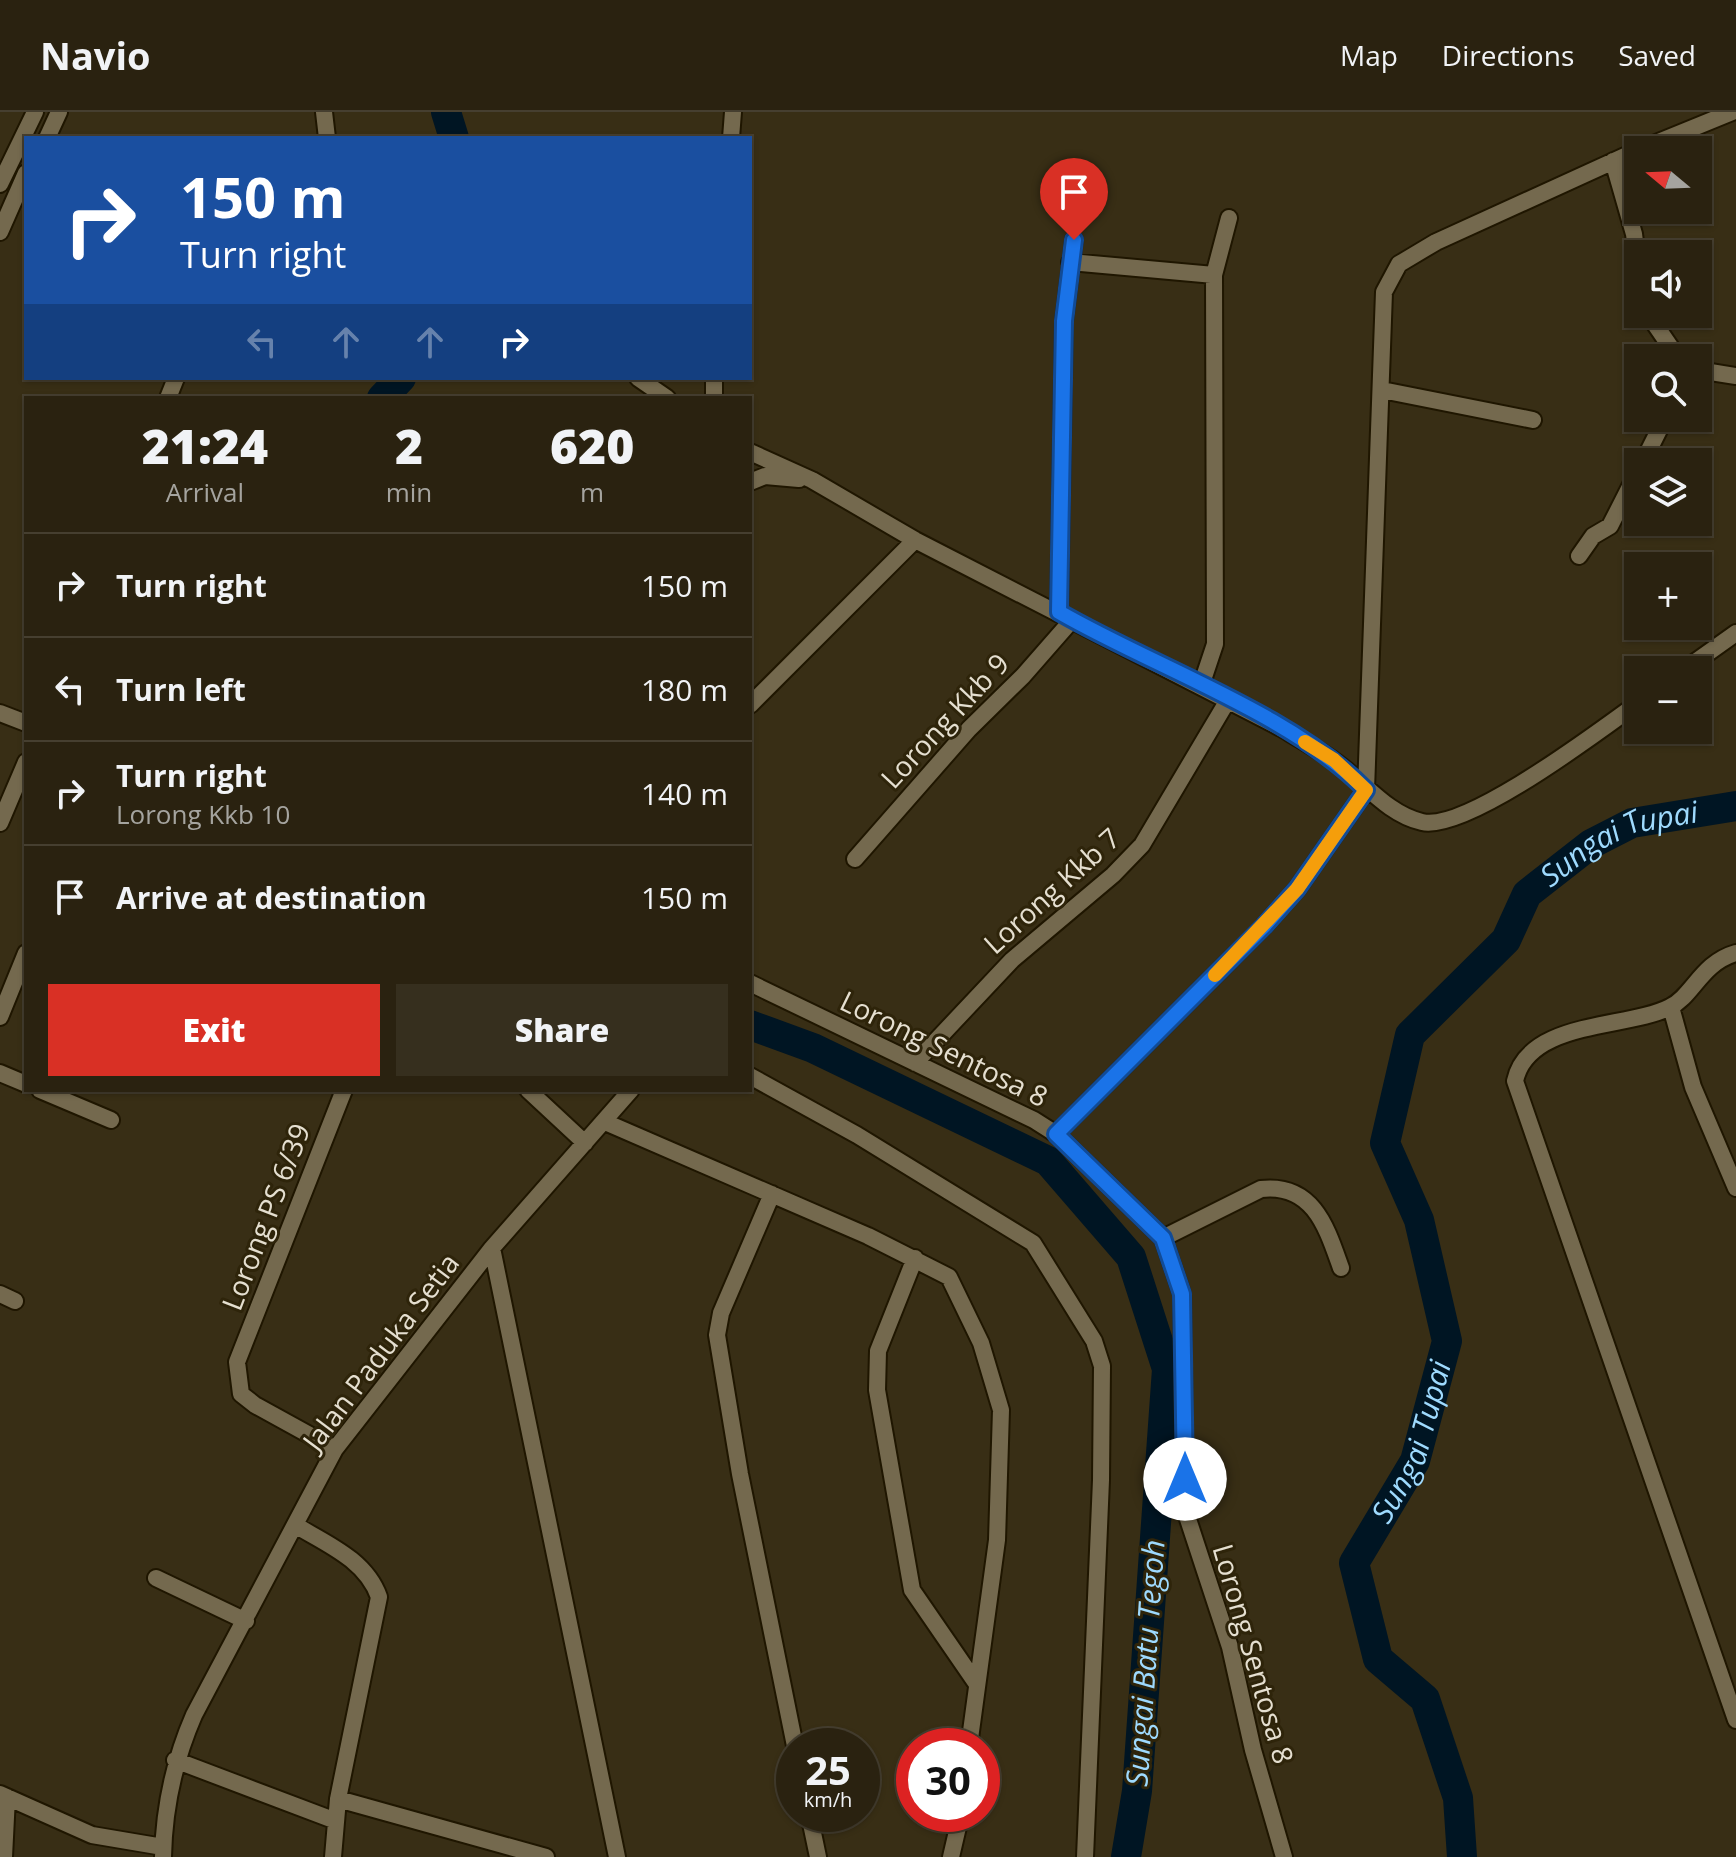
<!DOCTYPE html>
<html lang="en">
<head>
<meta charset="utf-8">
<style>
  :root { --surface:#2a2210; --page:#362f1e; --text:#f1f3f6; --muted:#a5a49f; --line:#463f30; --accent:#d93025 }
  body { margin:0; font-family:"Open Sans",sans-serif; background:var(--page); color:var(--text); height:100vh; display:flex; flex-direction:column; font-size:30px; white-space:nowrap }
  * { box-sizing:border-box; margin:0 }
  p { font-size:26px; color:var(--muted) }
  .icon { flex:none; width:44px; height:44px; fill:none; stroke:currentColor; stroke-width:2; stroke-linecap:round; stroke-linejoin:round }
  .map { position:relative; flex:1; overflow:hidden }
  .side { position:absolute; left:24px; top:284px; width:728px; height:696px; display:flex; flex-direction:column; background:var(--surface); border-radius:0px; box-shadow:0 2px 6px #0004,0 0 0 2px var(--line) }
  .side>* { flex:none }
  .banner { position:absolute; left:24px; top:24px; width:728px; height:244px; border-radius:0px; box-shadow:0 2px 6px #0004,0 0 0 2px var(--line); background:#1a4fa0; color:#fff; overflow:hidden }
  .needle { width:52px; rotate:289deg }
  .controls { position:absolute; left:1624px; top:24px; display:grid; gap:16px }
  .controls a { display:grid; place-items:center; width:88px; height:88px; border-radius:0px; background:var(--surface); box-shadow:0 2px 6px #0004,0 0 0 2px var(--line); font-size:40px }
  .speed { position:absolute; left:776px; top:1616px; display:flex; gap:16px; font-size:40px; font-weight:700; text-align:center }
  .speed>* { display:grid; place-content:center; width:104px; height:104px; border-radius:50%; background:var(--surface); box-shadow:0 2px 6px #0004,0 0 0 2px var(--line); line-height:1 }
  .speed small { font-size:20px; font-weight:400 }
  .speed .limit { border:12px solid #d22; background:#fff; color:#111 }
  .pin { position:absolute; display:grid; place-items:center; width:68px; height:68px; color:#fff; margin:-82px -34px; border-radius:50% 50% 50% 0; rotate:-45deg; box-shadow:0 0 8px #0007 }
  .pin .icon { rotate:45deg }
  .me { position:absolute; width:88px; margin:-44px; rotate:0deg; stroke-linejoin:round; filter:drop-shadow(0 0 6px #0008) }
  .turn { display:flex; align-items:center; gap:28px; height:168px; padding:0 24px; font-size:36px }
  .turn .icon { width:104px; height:104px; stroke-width:2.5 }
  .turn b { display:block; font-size:56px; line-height:68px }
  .lanes { display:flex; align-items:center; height:76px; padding:0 24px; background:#0003; justify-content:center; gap:40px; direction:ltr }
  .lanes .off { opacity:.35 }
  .eta { display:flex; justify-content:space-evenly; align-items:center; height:136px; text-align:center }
  .eta b { font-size:48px; font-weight:800; line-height:56px }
  .primary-button { display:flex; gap:16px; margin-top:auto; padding:16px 24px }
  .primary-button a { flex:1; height:92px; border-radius:0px; background:var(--accent); color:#fff; font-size:32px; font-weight:800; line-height:92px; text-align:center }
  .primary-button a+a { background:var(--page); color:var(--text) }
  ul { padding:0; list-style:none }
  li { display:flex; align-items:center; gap:24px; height:104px; padding:0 24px; border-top:2px solid var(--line) }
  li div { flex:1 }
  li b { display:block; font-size:30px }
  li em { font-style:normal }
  header { display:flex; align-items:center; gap:48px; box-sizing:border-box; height:112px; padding:0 40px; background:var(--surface); border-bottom:2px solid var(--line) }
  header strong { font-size:38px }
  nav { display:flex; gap:44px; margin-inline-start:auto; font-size:28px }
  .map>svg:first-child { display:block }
</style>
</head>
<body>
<header>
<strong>Navio</strong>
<nav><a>Map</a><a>Directions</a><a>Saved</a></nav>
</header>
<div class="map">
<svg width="1736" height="1745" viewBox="0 0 1736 1745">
  <rect width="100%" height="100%" fill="#382e15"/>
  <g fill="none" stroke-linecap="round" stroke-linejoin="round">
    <!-- river -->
    <g stroke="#001523" stroke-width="30">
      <path d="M 446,0 L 454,26"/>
      <path d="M 382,286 L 401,266"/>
      <path d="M 750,913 L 813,936 L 1048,1049 L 1131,1145 L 1167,1257 L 1137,1679 L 1126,1745"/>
      <path id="s1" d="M 1462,1745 L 1458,1686 L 1425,1587 L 1378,1547 L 1354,1451 L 1415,1349 L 1447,1229 L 1419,1108 L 1385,1031 L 1410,923 L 1506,828 L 1527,782 L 1591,732 L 1632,711 L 1736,694"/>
    </g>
    <defs>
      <path id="minor" d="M 324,0 L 327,26
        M 47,26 L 59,0
        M 731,26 L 733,0
        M 1639,38 L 1732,0
        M 1613,49 L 1634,122 L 1638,153
        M 0,72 L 35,0
        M 0,120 L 26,61
        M 1070,150 L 1214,163
        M 1648,202 L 1678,246
        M 1698,258 L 1736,264
        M 638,266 L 667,286
        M 1382,278 L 1533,308
        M 168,286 L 176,266
        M 714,286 L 714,266
        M 750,340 L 812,368 L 915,428 L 1281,616 C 1298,626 1316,636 1333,648 C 1362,667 1386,702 1422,710 C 1466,720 1599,619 1638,591
        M 1643,350 L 1665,306
        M 750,370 L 765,364 L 799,367
        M 1579,444 L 1593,424 L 1610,414 L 1638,359
        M 1059,500 L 1064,209 L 1074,128
        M 1684,558 L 1736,521
        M 1201,574 L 1215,532 L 1214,163 L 1229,106
        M 750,593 L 915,428
        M 0,601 L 26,611
        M 0,711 L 26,650
        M 855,747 L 969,617 L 1023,564 L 1072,508
        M 1736,841 C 1701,851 1693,884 1670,895 C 1627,917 1528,908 1515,969 L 1736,1608
        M 750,871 L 1034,1008 L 1056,1022 L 1163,1126 L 1182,1182 L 1185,1398 L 1230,1535 L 1253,1638 L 1284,1745
        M 1671,895 L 1693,975 L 1736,1076
        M 0,905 L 26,841
        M 915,951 L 1012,848 L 1113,763 L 1142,733 L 1228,588
        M 0,961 L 26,972
        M 750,964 L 857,1023 L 1033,1131 L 1094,1229 L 1102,1254 L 1101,1368 L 1085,1745
        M 40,978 L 111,1008
        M 528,978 L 585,1031
        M 605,1010 L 868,1124 L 949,1165 L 981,1231 L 1001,1298 L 997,1428 L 969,1634
        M 1056,1022 L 1264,814 L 1297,777 L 1366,678 L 1384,180 L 1399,152 L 1436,130 L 1638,38
        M 772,1082 L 721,1201 L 717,1223 L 740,1362 L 795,1634
        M 1163,1126 L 1261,1077 C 1314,1071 1327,1117 1341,1156
        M 492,1136 L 617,1745
        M 915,1146 L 878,1239 L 877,1278 L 912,1478 L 976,1571
        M 0,1182 L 15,1189
        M 335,1337 L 255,1293 L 241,1282 L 237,1250 L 344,978
        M 295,1413 C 327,1432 366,1448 379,1485 L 338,1687 L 333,1745
        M 156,1466 L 246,1509
        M 175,1648 L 336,1709
        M 0,1682 L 92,1723 L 163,1735
        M 338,1687 L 546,1745
        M 809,1702 L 818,1745
        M 4,1745 L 7,1685
        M 163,1745 C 164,1694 174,1649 194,1603 L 335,1337 L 492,1136 L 631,978
        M 951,1745 L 961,1702"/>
    </defs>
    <!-- minor casing -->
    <use href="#minor" stroke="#1f1600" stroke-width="20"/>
    <!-- minor -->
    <use href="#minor" stroke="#74694e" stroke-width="16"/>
  </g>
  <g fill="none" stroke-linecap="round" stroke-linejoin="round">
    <defs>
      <path id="route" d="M 1074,128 L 1064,209 L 1059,500 C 1154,555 1290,601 1366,678 L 1297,777 L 1264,814 L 1056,1022 L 1163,1126 L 1182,1182 L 1185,1367"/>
    </defs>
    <!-- route casing -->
    <use href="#route" stroke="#114b97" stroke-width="20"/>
    <!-- route -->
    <use href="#route" stroke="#1a73e8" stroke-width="14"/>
    <!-- slow -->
    <path stroke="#f59e0b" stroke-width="14" d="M 1215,863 L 1297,777 L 1366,678 L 1334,648 L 1305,630"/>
  </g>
  <g text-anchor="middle" stroke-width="6" stroke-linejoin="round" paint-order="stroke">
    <!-- street labels -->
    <g font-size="28" fill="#e5dfd0" stroke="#2e240a">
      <text transform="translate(945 609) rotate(-47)" y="10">Lorong Kkb 9</text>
      <text transform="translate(1052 779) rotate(-42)" y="10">Lorong Kkb 7</text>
      <text transform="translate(944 937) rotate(26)" y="10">Lorong Sentosa 8</text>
      <text transform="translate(266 1105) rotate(-69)" y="10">Lorong PS 6/39</text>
      <text transform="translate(381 1240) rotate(-53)" y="10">Jalan Paduka Setia</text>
      <text transform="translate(1253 1542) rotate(74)" y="10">Lorong Sentosa 8</text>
    </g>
    <!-- water labels -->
    <g font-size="30" font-style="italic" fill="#9edafe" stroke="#2e240a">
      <text dy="10" stroke="none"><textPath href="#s1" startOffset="1180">Sungai Tupai</textPath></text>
      <text dy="10" stroke="none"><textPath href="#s1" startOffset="460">Sungai Tupai</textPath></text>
      <text transform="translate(1146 1551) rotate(-86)" y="10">Sungai Batu Tegoh</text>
    </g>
  </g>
</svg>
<div class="controls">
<a><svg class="needle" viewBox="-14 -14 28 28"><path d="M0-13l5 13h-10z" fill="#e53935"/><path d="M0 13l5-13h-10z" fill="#a5a49f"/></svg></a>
<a><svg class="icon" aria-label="sound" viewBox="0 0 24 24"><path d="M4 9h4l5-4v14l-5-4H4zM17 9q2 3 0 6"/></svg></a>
<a><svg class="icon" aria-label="search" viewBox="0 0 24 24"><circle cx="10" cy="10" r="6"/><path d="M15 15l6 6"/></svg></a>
<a><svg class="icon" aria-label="layers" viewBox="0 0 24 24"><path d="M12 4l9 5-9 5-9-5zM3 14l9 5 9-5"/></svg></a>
<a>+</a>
<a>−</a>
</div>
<div class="speed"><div>25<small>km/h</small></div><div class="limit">30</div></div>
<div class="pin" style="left:1074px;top:128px;background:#d93025"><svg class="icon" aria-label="arrive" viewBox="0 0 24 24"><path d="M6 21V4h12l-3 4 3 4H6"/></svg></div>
<svg class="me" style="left:1185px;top:1367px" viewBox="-20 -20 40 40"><circle r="19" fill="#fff"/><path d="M0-13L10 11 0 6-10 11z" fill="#1a73e8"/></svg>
<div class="banner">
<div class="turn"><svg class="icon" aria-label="right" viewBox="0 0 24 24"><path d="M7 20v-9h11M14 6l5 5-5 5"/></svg><div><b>150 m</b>Turn right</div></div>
<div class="lanes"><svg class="icon off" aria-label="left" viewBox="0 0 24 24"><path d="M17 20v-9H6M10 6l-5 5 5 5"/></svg><svg class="icon off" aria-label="ahead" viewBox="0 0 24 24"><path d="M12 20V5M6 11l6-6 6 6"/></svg><svg class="icon off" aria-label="ahead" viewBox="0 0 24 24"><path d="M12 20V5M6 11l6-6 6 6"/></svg><svg class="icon" aria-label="right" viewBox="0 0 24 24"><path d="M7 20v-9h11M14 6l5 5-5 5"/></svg></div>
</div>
<section class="side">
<div class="eta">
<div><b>21:24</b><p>Arrival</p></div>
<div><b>2</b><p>min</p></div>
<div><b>620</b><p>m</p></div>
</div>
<ul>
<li><svg class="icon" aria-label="right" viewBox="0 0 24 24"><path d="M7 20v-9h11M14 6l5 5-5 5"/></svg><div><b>Turn right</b></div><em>150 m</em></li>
<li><svg class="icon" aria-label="left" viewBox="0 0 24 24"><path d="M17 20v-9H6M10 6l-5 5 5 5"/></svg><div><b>Turn left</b></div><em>180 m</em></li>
<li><svg class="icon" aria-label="right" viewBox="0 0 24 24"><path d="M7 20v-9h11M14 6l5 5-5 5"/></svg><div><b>Turn right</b><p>Lorong Kkb 10</p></div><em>140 m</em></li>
<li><svg class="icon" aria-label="arrive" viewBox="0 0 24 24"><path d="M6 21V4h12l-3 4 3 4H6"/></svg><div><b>Arrive at destination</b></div><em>150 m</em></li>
</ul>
<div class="primary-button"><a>Exit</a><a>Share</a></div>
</section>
</div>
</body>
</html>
